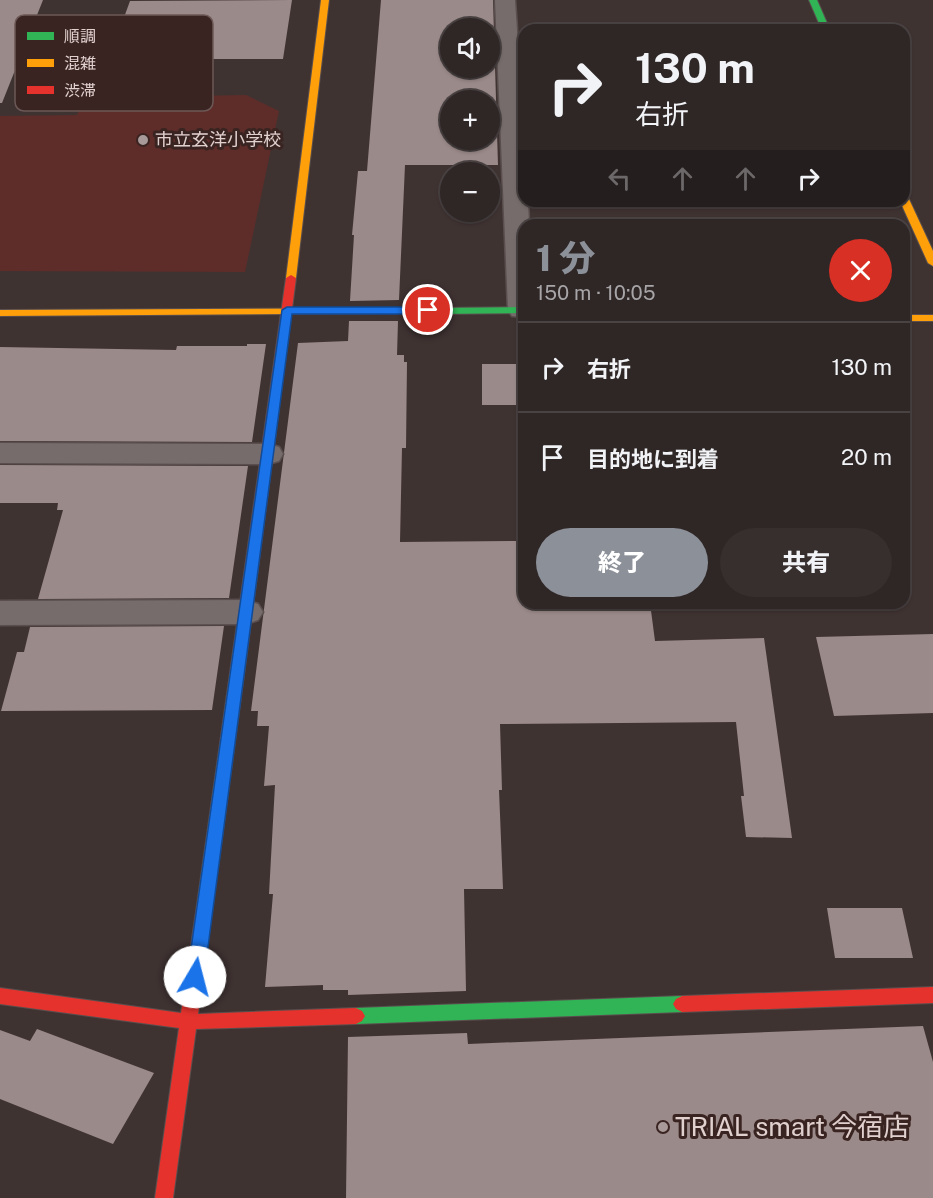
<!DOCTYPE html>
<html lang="ja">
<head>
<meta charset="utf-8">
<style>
  :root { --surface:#2f2626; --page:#372e2e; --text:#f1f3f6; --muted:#a7a5a7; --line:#4a4343; --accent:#8c9099 }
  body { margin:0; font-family:"Public Sans","Noto Sans JP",sans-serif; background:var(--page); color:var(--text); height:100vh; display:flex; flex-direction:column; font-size:22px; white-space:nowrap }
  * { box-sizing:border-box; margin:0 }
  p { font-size:20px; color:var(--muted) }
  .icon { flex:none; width:33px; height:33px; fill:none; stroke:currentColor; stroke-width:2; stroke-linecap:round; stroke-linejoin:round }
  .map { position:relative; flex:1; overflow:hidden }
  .details { position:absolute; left:518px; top:219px; width:392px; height:390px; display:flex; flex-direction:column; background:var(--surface); border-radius:18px; box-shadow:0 2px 4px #0004,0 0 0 2px var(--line) }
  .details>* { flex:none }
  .hud { position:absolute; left:518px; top:24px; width:392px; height:183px; border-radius:18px; box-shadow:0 2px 4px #0004,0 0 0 2px var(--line); background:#2f2626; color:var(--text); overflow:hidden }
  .tools { position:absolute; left:440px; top:18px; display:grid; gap:12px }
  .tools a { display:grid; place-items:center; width:60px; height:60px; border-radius:50%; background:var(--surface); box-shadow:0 2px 4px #0004,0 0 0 2px var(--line); font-size:30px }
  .pin { position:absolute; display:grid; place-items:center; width:51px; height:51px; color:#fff; margin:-26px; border:3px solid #fff; border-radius:50%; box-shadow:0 2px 6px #0007 }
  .me { position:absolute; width:66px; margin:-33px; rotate:8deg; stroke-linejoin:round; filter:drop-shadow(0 0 4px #0008) }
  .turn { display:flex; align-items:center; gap:21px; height:126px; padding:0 18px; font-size:27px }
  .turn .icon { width:78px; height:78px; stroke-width:2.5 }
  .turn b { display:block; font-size:42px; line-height:51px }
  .lanes { display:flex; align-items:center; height:57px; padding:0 18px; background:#0003; justify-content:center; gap:30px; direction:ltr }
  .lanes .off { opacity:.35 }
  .round { display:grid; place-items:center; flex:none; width:63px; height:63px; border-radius:32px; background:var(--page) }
  .head { display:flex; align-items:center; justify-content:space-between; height:102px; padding:0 18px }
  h1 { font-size:36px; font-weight:800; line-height:45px; color:var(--accent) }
  .action { display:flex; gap:12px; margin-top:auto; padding:12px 18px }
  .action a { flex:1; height:69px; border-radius:36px; background:var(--accent); color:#fff; font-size:24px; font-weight:800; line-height:69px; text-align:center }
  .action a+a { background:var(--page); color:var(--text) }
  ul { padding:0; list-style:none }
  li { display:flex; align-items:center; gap:18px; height:90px; padding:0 18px; border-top:2px solid var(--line) }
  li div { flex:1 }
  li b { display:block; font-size:22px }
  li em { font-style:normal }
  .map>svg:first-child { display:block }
</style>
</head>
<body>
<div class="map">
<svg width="933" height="1198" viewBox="0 0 933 1198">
  <rect width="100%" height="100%" fill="#3f3332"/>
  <!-- green -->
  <path fill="#5e2d29" d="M 246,95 L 279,111 L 245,272 L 0,271 L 0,116 L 77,115 L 84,98 Z"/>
  <!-- building -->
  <path fill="#9a8a89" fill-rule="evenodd" d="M 0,0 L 43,0 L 2,103 L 0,103 Z
    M 292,0 L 283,59 L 183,59 L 186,48 L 159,48 L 160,42 L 115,42 L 130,1 Z
    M 381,0 L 493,0 L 498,165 L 405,165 L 399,300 L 350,301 L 354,235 L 352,235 L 358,171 L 367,171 ZM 450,28 L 489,28 L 489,68 L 450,68 ZM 450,100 L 489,100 L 489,140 L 450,140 Z
    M 349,321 L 398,321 L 397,355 L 404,355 L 404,362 L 407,362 L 406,448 L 402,448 L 400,542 L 522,541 L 524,603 L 650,603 L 655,641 L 764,638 L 792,838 L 746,837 L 741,796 L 744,796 L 736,722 L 500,724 L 502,790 L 499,790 L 503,889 L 464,889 L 466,991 L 348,995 L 348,990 L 323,990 L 323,985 L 265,987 L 273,894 L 269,894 L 275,785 L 264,786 L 269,726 L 257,726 L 258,711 L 251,711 L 298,343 L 348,341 Z
    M 247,344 L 266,344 L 252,442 L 0,441 L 0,347 L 176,350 L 177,346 L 247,346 Z
    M 482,364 L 520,364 L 521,405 L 482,405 Z
    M 0,465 L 248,466 L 229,598 L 38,599 L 63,510 L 57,510 L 58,503 L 0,503 Z
    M 224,626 L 212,710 L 1,711 L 17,652 L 24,652 L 30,627 Z
    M 933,634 L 933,713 L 834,716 L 816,637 Z
    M 827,908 L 902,908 L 913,958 L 835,958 Z
    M 923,1026 L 933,1062 L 933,1198 L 346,1198 L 348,1037 L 467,1033 L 468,1044 Z
    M 37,1029 L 154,1073 L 113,1144 L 0,1099 L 0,1030 L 30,1041 Z"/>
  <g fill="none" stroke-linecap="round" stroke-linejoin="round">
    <defs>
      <path id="street" d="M 495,0 L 515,0 L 524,135 L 524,201 L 528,201 L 529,225 L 524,225 L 524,317 L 512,316 L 508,310 Z
        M 0,443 L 268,444 L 279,447 L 283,454 L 279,461 L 268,464 L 0,463 Z
        M 246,600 L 258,604 L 263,612 L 258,620 L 246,624 L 0,625 L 0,601 Z"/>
      <path id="fast" d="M 809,0 L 817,0 L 830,30 L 822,30 Z
        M 524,307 L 524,313 L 433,314 L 428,311 L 433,308 Z
        M 682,996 L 688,999 L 691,1004 L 688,1009 L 682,1012 L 356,1024 L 350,1021 L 347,1016 L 350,1011 L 356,1008 Z"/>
      <path id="slow" d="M 321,0 L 329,0 L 296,278 L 291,281 L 286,278 Z
        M 903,194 L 908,197 L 933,251 L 933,266 L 928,263 L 900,201 L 903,201 Z
        M 433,308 L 438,311 L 437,313 L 0,316 L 0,310 Z
        M 903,315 L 933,315 L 933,321 L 903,321 Z
        M 240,647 L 245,648 L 247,652 L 212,912 L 210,917 L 204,919 L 198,917 L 196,912 L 233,652 L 235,648 Z"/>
      <path id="jam" d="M 291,275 L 296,278 L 247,652 L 245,656 L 235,656 L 233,652 L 286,278 Z
        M 204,905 L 210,907 L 212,912 L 198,1014 L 356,1008 L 362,1011 L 365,1016 L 362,1021 L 356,1024 L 196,1029 L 173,1198 L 155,1198 L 179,1028 L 0,1004 L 0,988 L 181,1013 L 196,912 L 198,907 Z
        M 933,987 L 933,1003 L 682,1012 L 676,1009 L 673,1004 L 676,999 L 682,996 Z"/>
    </defs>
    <!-- street casing -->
    <use href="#street" stroke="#5a4f4e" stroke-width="3"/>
    <!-- fast casing -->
    <use href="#fast" stroke="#5a4f4e" stroke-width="2"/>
    <!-- slow casing -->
    <use href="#slow" stroke="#5a4f4e" stroke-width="2"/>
    <!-- jam casing -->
    <use href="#jam" stroke="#5a4f4e" stroke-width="2"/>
    <!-- street -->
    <use href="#street" fill="#756c6b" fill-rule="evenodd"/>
    <!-- fast -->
    <use href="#fast" fill="#30b455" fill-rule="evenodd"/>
    <!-- slow -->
    <use href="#slow" fill="#ff9f0a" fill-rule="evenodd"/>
    <!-- jam -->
    <use href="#jam" fill="#e5322d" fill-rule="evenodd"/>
  </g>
  <!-- route -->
  <path fill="#1a73e8" stroke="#114b97" stroke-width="1.5" d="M 287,307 L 428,307 L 433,310 L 428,314 L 292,314 L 204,977 L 201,982 L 195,984 L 189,982 L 187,977 L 282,310 Z"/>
  <!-- markers -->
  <g fill="#a89a98" stroke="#3a2422" stroke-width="2">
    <circle cx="143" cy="140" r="6"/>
    <circle cx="663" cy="1127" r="6"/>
  </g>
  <g text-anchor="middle" stroke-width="6" stroke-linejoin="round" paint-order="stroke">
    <!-- far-poi labels -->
    <g font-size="18" fill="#e0d1cf" stroke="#3a2422" text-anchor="start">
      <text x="155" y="146">市立玄洋小学校</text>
    </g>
    <!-- near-poi labels -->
    <g font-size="26" fill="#e0d1cf" stroke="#3a2422" text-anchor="start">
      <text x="675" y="1136">TRIAL smart 今宿店</text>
    </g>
  </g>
  <!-- legend -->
  <rect x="15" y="15" width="198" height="96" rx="9" fill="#3a2422" stroke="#6c5856" stroke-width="1.5"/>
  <rect x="27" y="32" width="27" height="8" fill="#30b455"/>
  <rect x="27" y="59" width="27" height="8" fill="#ff9f0a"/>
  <rect x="27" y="86" width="27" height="8" fill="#e5322d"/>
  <g font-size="16" fill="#e0d1cf">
    <text x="64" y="42">順調</text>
    <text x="64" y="69">混雑</text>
    <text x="64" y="96">渋滞</text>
  </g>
</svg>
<div class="tools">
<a><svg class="icon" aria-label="sound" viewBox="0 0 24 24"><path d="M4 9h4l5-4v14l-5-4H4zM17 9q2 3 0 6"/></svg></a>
<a>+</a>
<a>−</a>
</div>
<div class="pin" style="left:428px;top:310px;background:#d93025"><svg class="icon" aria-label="arrive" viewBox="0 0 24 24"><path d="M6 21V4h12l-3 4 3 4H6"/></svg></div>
<svg class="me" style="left:195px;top:977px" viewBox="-20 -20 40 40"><circle r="19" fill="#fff"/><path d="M0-13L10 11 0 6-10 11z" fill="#1a73e8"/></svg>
<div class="hud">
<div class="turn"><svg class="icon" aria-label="right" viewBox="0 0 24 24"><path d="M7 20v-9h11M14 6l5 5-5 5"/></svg><div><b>130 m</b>右折</div></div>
<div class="lanes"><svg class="icon off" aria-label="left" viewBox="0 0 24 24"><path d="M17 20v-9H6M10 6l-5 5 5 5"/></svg><svg class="icon off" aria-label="ahead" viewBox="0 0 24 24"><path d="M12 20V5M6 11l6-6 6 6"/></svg><svg class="icon off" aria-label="ahead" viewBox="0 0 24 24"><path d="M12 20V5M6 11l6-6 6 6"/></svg><svg class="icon" aria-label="right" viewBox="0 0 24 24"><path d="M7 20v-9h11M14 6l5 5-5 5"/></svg></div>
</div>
<section class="details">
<div class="head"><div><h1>1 分</h1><p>150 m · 10:05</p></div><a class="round" style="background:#d93025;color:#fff"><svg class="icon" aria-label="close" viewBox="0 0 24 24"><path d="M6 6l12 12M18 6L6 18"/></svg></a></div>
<ul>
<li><svg class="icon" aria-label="right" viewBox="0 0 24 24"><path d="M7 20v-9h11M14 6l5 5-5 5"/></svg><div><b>右折</b></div><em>130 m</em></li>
<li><svg class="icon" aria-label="arrive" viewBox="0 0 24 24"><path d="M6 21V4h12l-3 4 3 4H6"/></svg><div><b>目的地に到着</b></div><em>20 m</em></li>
</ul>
<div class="action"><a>終了</a><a>共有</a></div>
</section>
</div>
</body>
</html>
